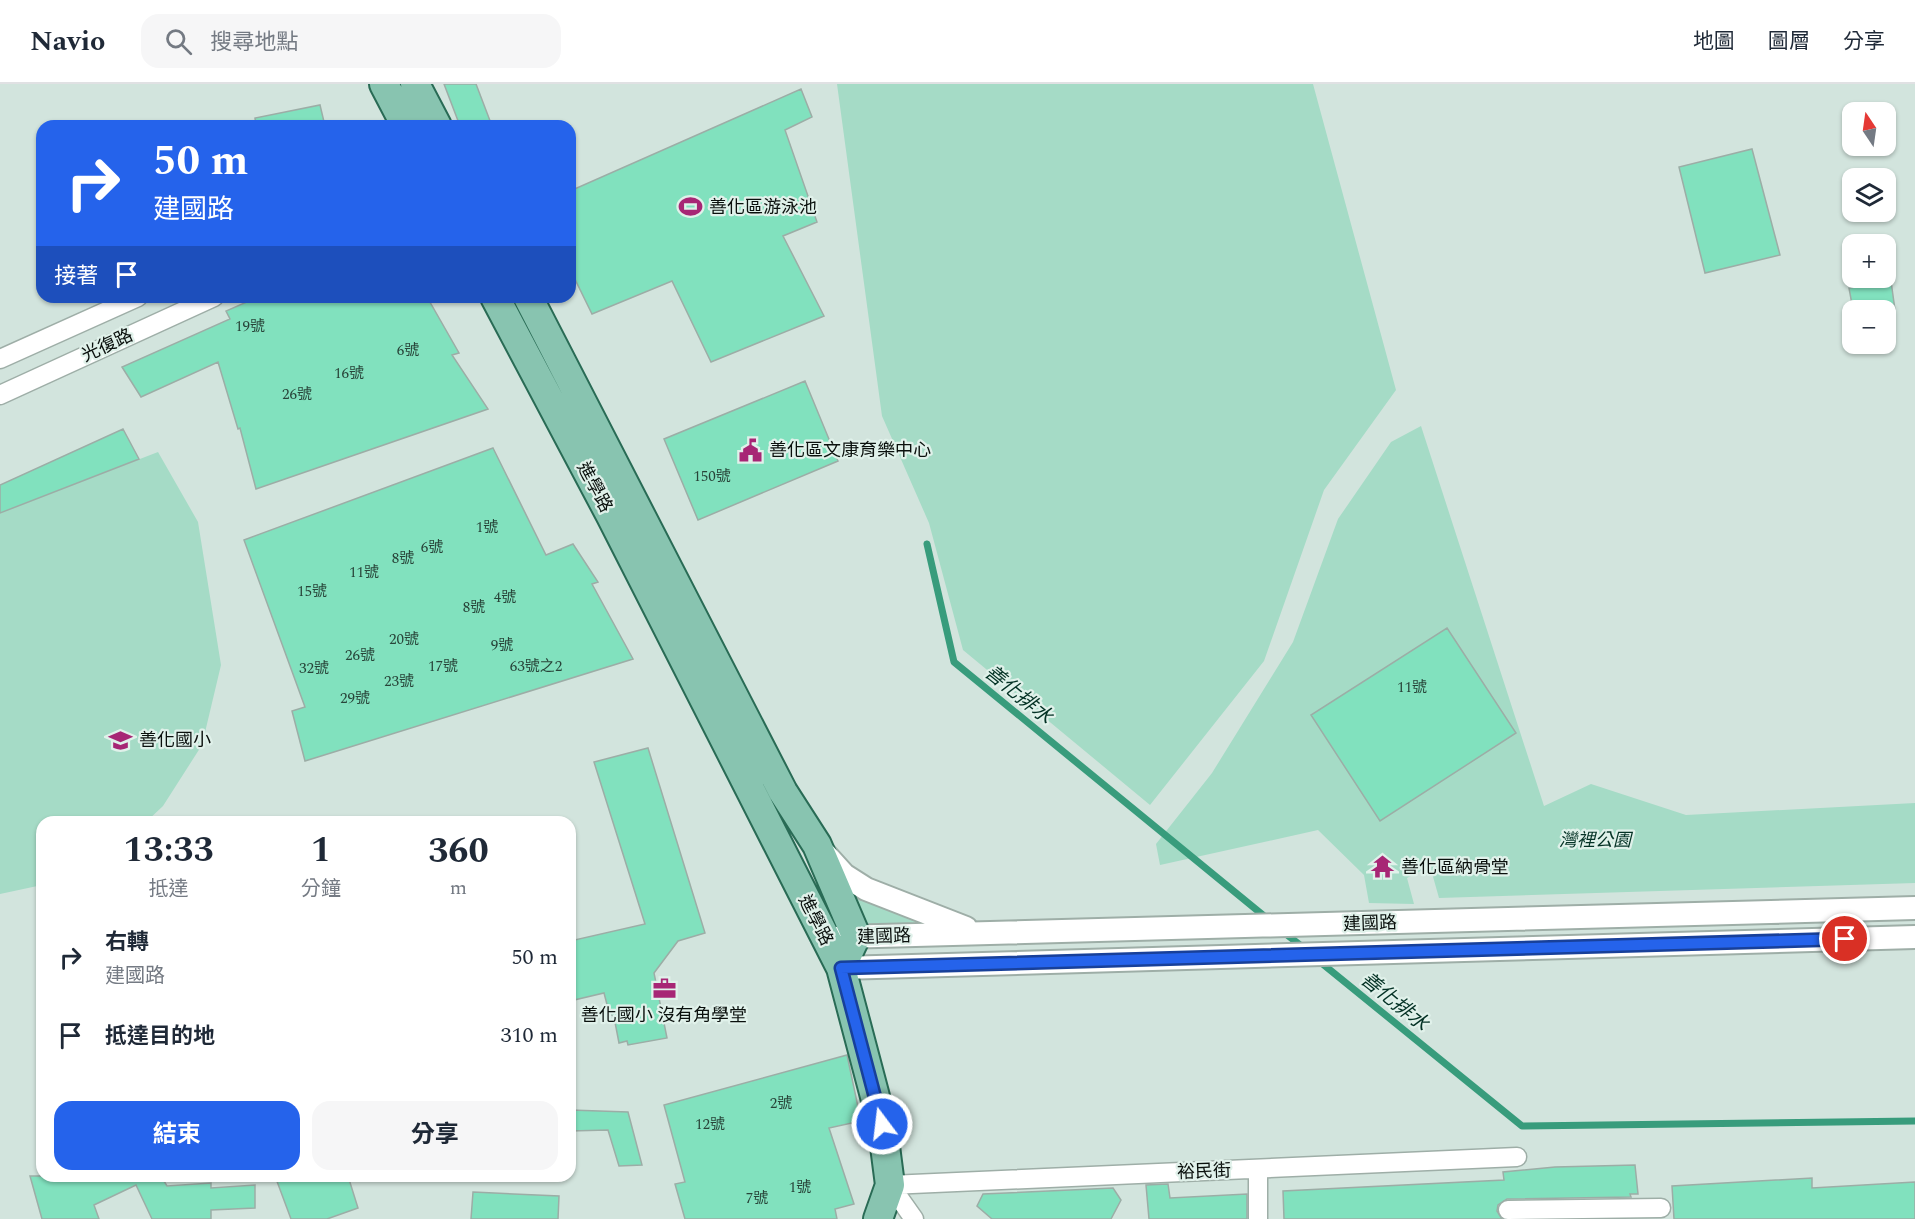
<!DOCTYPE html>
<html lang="zh-TW">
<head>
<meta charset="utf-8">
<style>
  :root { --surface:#fff; --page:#f6f6f7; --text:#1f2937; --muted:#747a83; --line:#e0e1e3; --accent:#2563eb }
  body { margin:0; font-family:Spectral,"Noto Sans TC",serif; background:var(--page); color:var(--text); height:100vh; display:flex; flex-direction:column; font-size:22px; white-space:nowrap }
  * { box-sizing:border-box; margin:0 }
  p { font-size:20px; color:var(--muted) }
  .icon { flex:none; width:33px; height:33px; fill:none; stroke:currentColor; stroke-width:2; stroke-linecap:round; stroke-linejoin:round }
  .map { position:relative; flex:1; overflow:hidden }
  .panel { position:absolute; left:36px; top:732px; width:540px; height:366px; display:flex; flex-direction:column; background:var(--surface); border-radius:18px; box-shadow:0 2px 4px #0004 }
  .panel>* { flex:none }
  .banner { position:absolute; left:36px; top:36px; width:540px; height:183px; border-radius:18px; box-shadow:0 2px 4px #0004; background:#2563eb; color:#fff; overflow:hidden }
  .needle { width:39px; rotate:347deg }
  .buttons { position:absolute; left:1842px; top:18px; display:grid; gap:12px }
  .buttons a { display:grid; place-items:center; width:54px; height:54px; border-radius:12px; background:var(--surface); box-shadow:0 2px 4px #0004; font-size:30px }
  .pin { position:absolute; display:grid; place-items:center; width:51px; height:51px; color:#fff; margin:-26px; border:3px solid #fff; border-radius:50%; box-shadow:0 2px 6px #0007 }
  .me { position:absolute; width:66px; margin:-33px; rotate:345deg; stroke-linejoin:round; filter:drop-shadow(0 0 4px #0008) }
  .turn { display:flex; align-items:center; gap:21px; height:126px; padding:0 18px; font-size:27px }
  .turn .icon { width:78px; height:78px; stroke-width:2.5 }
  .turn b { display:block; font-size:42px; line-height:51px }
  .then { display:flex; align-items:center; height:57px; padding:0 18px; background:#0003; gap:12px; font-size:22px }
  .eta { display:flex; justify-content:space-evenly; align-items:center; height:102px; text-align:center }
  .eta b { font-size:36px; font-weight:700; line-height:42px }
  .button { display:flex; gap:12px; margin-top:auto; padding:12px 18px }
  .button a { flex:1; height:69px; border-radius:18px; background:var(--accent); color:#fff; font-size:24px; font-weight:700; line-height:69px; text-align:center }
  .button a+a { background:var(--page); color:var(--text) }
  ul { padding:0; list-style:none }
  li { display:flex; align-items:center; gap:18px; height:78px; padding:0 18px }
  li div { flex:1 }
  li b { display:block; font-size:22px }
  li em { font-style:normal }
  header { display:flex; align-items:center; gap:36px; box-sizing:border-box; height:84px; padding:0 30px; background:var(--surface); border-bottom:2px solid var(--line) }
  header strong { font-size:28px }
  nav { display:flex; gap:33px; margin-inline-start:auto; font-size:21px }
  .search { width:420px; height:54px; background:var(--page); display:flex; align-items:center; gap:15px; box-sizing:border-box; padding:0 21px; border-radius:18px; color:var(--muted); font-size:22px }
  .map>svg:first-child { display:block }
</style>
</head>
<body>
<header>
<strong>Navio</strong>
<div class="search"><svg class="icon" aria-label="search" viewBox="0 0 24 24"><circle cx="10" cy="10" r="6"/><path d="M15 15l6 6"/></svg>搜尋地點</div>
<nav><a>地圖</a><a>圖層</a><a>分享</a></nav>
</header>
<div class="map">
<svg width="1915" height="1135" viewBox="0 0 1915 1135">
  <rect width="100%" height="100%" fill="#d2e4dd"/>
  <!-- green -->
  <path fill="#a5dbc6" d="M 837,0 L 1313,0 L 1396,306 L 1324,406 L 1264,577 L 1150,721 L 963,566 L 929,439 L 882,332 Z
    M 1421,342 L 1544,722 L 1591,700 L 1686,731 L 1915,719 L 1915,799 L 1439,814 L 1430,782 L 1407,794 L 1414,820 L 1369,819 L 1364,791 L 1318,746 L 1160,781 L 1156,760 L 1212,689 L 1293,558 L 1338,435 L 1391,358 Z
    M 158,368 L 198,438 L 221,581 L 202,661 L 163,722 L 146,738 L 42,738 L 42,801 L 0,810 L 0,429 Z
    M 844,791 L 979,849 L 856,852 Z"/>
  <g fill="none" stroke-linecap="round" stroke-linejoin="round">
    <!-- stream -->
    <path stroke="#389c7c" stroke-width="7" d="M 927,460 L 954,578 L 1269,836
      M 1282,847 L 1304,864
      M 1319,877 L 1522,1042 L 1915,1037"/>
  </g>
  <!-- building -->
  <path fill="#81e1be" stroke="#9cada6" stroke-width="1.5" d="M 444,0 L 476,0 L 492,42 L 460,42 Z
    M 801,5 L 812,33 L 785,46 L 817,138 L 783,152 L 824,232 L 711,278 L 672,197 L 592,230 L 570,185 L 570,107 Z
    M 320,21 L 325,42 L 256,42 L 255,34 Z
    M 1752,65 L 1780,171 L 1705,189 L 1679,83 Z
    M 1891,197 L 1895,226 L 1853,226 L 1849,204 Z
    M 258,213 L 427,213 L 459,269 L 452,271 L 488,325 L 256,405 L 240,344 L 238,345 L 218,278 L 141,313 L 122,283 L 230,235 L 226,227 Z
    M 805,297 L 838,377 L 698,436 L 664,355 Z
    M 123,345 L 139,375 L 0,429 L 0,401 Z
    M 493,364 L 546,471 L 573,460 L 598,498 L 592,500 L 633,575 L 305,677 L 292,627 L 305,623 L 244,456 Z
    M 1447,544 L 1516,649 L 1380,737 L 1311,631 Z
    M 648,664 L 705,849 L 678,857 L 654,889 L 667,954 L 628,961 L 627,957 L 619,959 L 614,933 L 609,928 L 604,909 L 570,917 L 570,857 L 645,840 L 594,678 Z
    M 847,971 L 861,1037 L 829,1044 L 854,1120 L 835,1125 L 837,1135 L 685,1135 L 675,1100 L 685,1098 L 664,1021 Z
    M 570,1026 L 628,1028 L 642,1081 L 619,1082 L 608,1046 L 570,1047 Z
    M 1635,1081 L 1638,1110 L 1630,1110 L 1631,1113 L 1507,1115 L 1498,1121 L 1497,1127 L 1502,1135 L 1284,1135 L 1283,1107 L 1504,1096 L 1503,1088 L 1555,1083 Z
    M 30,1092 L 161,1092 L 167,1102 L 211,1099 L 211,1104 L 255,1101 L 255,1124 L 211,1126 L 211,1135 L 152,1135 L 136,1101 L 94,1121 L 99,1135 L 42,1135 Z
    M 275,1092 L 348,1092 L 358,1124 L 327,1135 L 291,1135 Z
    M 1812,1094 L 1812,1104 L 1915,1098 L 1915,1135 L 1674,1135 L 1672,1102 Z
    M 1168,1100 L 1170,1114 L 1247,1110 L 1247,1135 L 1149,1135 L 1146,1101 Z
    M 1113,1104 L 1121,1116 L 1111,1135 L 992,1135 L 977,1122 L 983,1110 Z
    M 473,1108 L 559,1112 L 558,1135 L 471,1135 Z"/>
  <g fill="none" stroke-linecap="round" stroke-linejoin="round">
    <defs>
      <path id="minor" d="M 0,275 L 138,213
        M 0,311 L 214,213
        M 1258,1085 L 1258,1135
        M 890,1101 L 1517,1073
        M 890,1101 L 914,1135
        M 1508,1126 L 1661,1124"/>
      <path id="tertiary" d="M 825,770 L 844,791 L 866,805 L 966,844
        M 841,853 L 1915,824
        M 841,884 L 1915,853"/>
      <path id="primary" d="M 384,0 L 406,42
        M 415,0 L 437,42
        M 495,213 L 611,432 L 841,884 L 882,1039 L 890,1101 L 878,1135
        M 528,213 L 783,708 L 817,761 L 856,852 L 841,884"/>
    </defs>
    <!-- minor casing -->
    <use href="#minor" stroke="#9eaea7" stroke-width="21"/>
    <!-- tertiary casing -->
    <use href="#tertiary" stroke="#9eaea7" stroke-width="26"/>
    <!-- primary casing -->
    <use href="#primary" stroke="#296b55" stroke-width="32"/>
    <!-- minor -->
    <use href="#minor" stroke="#fff" stroke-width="18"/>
    <!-- tertiary -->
    <use href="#tertiary" stroke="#fff" stroke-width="22"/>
    <!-- primary -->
    <use href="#primary" stroke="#88c4b0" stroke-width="28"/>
  </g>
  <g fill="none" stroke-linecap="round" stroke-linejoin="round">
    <defs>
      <path id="route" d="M 882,1040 L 841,884 L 1845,855"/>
    </defs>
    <!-- route casing -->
    <use href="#route" stroke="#184099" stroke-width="15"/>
    <!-- route -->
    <use href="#route" stroke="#2563eb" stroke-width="10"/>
  </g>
  <!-- icons -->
  <defs>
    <symbol id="stadium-bare" viewBox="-9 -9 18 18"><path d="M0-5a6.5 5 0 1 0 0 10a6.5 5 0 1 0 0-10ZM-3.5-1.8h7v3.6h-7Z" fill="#a72675" stroke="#e0f1ea" stroke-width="2.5" paint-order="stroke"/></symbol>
    <symbol id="civic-bare" viewBox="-9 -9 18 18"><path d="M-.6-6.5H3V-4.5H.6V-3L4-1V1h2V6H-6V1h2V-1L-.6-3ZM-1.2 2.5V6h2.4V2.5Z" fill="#a72675" stroke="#e0f1ea" stroke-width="2.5" paint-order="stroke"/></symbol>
    <symbol id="school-bare" viewBox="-9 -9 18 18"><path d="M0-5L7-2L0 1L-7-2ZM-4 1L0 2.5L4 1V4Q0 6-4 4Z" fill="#a72675" stroke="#e0f1ea" stroke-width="2.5" paint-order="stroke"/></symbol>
    <symbol id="temple-bare" viewBox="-9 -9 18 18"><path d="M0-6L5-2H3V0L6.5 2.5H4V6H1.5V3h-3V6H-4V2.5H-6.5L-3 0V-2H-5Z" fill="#a72675" stroke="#e0f1ea" stroke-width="2.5" paint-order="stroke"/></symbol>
    <symbol id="office-bare" viewBox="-9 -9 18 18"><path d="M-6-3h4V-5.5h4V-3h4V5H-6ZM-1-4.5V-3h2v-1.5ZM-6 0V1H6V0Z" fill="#a72675" stroke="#e0f1ea" stroke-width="2.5" paint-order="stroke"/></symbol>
  </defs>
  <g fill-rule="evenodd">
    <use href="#stadium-bare" x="674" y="106" width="33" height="33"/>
    <use href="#civic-bare" x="734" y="350" width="33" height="33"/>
    <use href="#school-bare" x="104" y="640" width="33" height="33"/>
    <use href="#temple-bare" x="1366" y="766" width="33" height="33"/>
    <use href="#office-bare" x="648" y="888" width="33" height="33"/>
  </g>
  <g text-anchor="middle" stroke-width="4.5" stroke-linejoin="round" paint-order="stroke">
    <!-- number labels -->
    <g font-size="15" fill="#284439">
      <text x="250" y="247">19號</text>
      <text x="408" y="271">6號</text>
      <text x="349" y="294">16號</text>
      <text x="297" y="315">26號</text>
      <text x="712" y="397">150號</text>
      <text x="487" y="448">1號</text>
      <text x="432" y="468">6號</text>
      <text x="403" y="479">8號</text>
      <text x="364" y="493">11號</text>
      <text x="312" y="512">15號</text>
      <text x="505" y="518">4號</text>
      <text x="474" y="528">8號</text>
      <text x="404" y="560">20號</text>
      <text x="502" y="566">9號</text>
      <text x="360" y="576">26號</text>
      <text x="443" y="587">17號</text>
      <text x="536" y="587">63號之2</text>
      <text x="314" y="589">32號</text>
      <text x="399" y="602">23號</text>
      <text x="1412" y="608">11號</text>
      <text x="355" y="619">29號</text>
      <text x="781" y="1024">2號</text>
      <text x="710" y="1045">12號</text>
      <text x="800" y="1108">1號</text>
      <text x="757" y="1119">7號</text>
    </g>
    <!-- poi labels -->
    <g font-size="18" fill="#0a100d" stroke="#e0f1ea" text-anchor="start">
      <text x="709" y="129">善化區游泳池</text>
      <text x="769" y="372">善化區文康育樂中心</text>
      <text x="139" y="662">善化國小</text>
      <text x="1401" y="789">善化區納骨堂</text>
      <text x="664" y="937" text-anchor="middle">善化國小 沒有角學堂</text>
    </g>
    <!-- street labels -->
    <g font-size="18" fill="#0a100d" stroke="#e0f1ea">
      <text transform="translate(107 261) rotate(-25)" y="6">光復路</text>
      <text transform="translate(595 403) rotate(62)" y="6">進學路</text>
      <text transform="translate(816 836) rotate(63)" y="6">進學路</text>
      <text transform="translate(1370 839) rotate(-2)" y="6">建國路</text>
      <text transform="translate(884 852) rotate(-2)" y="6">建國路</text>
      <text transform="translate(1204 1087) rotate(-2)" y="6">裕民街</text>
    </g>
    <!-- park labels -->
    <g font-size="18" font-style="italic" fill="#043225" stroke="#e0f1ea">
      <text x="1595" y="762">灣裡公園</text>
    </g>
    <!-- water labels -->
    <g font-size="20" font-style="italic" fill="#033124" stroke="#e0f1ea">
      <text transform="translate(1019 610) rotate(39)" y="7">善化排水</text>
      <text transform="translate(1395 917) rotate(39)" y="7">善化排水</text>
    </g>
  </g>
</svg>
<div class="buttons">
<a><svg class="needle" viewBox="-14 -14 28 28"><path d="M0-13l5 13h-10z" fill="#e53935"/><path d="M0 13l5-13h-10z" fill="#747a83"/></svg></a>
<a><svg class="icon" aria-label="layers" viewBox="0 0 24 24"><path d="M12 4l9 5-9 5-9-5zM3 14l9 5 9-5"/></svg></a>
<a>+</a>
<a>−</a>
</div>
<div class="pin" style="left:1845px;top:855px;background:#d93025"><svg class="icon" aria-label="arrive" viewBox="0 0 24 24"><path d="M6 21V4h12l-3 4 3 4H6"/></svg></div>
<svg class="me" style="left:882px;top:1040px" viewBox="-20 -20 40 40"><circle r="17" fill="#2563eb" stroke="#fff" stroke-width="3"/><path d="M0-11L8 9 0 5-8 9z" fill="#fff"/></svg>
<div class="banner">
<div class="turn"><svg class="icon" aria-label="right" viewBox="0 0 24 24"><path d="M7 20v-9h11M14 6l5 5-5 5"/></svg><div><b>50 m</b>建國路</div></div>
<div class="then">接著<svg class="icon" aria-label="arrive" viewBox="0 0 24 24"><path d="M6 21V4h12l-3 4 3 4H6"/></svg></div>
</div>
<section class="panel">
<div class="eta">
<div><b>13:33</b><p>抵達</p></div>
<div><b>1</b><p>分鐘</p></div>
<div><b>360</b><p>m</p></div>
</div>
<ul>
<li><svg class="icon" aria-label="right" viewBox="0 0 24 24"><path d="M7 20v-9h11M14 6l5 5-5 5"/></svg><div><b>右轉</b><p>建國路</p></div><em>50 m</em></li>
<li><svg class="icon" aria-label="arrive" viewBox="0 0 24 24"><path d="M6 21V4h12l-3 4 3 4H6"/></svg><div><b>抵達目的地</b></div><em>310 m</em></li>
</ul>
<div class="button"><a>結束</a><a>分享</a></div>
</section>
</div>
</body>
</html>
